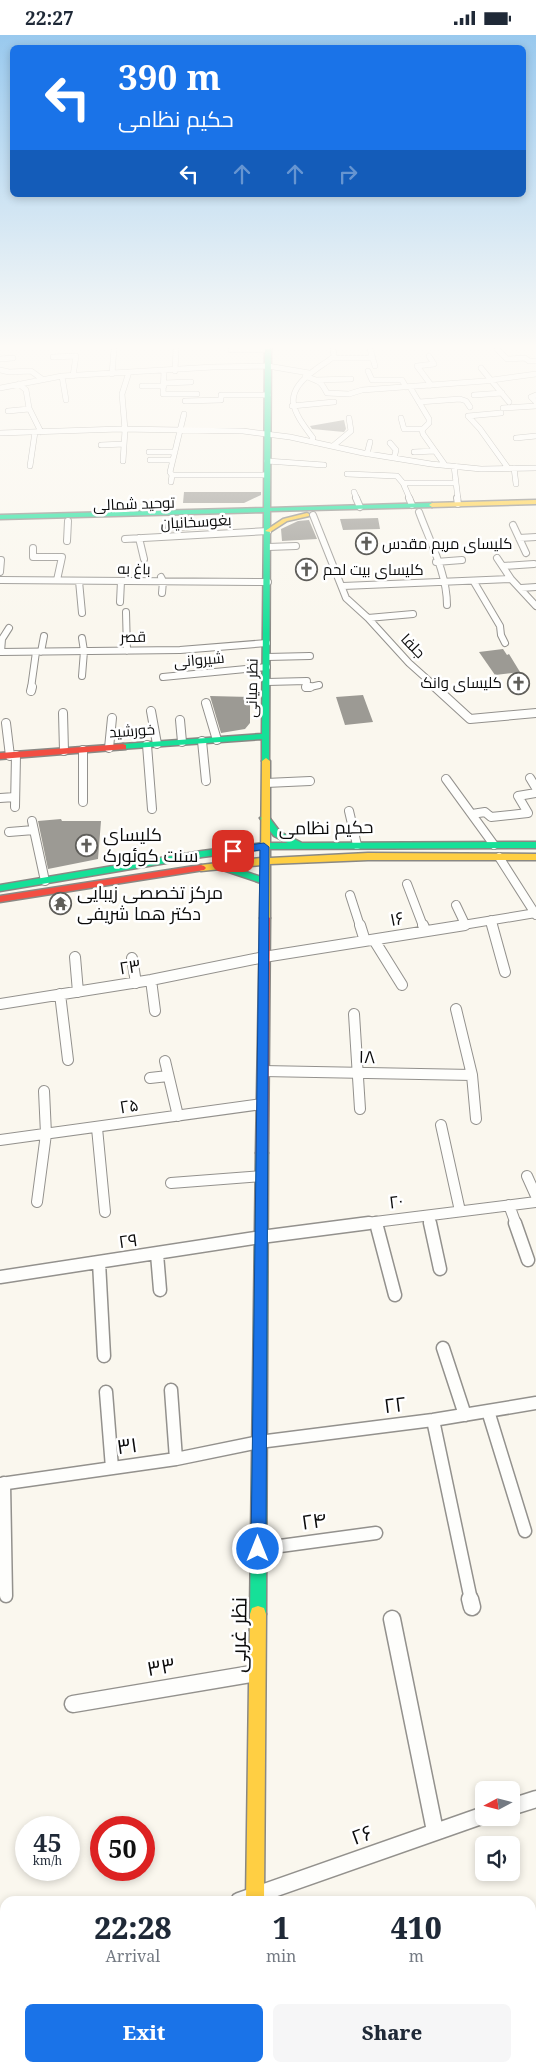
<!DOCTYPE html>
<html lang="en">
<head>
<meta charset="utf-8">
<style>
  :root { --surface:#fff; --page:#f6f6f7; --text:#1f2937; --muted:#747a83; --accent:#1a73e8 }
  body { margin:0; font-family:"Noto Serif",Cairo,serif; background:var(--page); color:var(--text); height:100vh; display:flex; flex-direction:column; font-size:19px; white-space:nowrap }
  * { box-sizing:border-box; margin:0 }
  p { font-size:16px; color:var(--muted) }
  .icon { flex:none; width:28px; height:28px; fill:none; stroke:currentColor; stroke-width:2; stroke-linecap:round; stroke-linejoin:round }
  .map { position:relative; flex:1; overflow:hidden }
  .details { position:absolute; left:0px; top:1861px; width:536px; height:176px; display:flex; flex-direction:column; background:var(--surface); border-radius:15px 15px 0 0; box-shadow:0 2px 8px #0003 }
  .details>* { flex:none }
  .top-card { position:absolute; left:10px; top:10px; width:516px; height:152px; border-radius:8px; box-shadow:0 2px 8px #0003; background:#1a73e8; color:#fff; overflow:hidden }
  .needle { width:32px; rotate:263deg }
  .controls { position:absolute; left:475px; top:1746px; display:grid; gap:10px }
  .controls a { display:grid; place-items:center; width:45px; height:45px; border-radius:8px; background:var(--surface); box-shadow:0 2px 8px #0003; font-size:25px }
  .speed { position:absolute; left:15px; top:1781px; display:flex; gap:10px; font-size:25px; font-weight:700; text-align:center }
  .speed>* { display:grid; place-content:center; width:65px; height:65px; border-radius:50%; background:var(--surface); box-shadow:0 2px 8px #0003; line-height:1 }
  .speed small { font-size:12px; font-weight:400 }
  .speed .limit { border:8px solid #d22; background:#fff; color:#111 }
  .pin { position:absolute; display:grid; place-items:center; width:42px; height:42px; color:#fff; margin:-21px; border-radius:10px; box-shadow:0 2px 8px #0006 }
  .me { position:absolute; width:55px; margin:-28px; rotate:0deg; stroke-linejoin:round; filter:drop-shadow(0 0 4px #0008) }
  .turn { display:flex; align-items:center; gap:18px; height:105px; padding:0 25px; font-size:22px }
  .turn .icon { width:65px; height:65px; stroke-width:2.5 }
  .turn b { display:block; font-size:35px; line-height:42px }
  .lanes { display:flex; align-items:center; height:48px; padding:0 25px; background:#0003; justify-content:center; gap:25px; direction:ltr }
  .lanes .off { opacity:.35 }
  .eta { display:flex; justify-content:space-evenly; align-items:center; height:85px; text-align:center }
  .eta b { font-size:30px; font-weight:800; line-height:35px }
  .action { display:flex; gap:10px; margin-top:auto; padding:10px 25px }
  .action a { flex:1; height:58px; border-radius:8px; background:var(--accent); color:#fff; font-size:20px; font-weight:800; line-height:58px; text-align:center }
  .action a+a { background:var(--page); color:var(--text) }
  .status { display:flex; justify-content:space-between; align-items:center; height:35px; padding:0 25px; background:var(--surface); direction:ltr }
  .status svg { height:14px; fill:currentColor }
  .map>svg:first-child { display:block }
</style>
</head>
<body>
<div class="status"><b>22:27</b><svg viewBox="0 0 49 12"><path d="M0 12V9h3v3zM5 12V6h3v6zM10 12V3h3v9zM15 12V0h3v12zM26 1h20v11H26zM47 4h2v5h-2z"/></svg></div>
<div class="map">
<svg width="536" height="2037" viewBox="0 0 536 2037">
  <rect width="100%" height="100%" fill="#faf7ee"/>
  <!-- building -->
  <path fill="#9c9a94" d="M 344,385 L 346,394 L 344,397 L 312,394 L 310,391 Z
    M 184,457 L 261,457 L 261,460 L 244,468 L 183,468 Z
    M 378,483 L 380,494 L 343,495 L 340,484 Z
    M 309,485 L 317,504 L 282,506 L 281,494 L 298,486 Z
    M 206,487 L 207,494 L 162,497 L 162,488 Z
    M 503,614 L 507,620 L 509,619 L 520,637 L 495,640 L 479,617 Z
    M 363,660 L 373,687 L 345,690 L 336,662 Z
    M 210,661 L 250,662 L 250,688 L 245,694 L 221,698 Z
    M 61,784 L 62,786 L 101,786 L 98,824 L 48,834 L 38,786 Z"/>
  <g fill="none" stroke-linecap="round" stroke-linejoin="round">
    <defs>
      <path id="street-far5" d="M 370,314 L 375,331
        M 497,314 L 507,324 L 525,323 L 529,326 L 536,326
        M 231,315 L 268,315
        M 429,321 L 434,329 L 417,331 L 431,350
        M 53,322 L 76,321 L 73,341
        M 332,323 L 373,323
        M 0,324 L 13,323
        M 481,333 L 509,367
        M 0,335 L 9,337 L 31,336 L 42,344
        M 164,336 L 163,359 L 197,359
        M 175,336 L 176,314
        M 368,336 L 372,345 L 402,345 L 406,352
        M 112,339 L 114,314
        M 62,341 L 66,365
        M 305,341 C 320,347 320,345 327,358 L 349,359 L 362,355 L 485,346 L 536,339
        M 316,345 L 351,344
        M 164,348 L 191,347
        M 19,349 L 26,355 L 29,373 L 41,397
        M 142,351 L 164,351
        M 410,352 L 429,384 L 429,388 L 422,395 L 423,399 L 445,430
        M 0,353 L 62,341 L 213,332 L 268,331 L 309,338
        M 474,360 L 502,358
        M 536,360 L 531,362 L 536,367
        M 185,366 L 221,365 L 221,360 L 268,360
        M 419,367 L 460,364 L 466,366 L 470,372
        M 292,371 L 334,367
        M 503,373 L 536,371
        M 8,376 L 29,374
        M 501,378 L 468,381 L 480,394 L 508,433
        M 401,383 L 404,394 L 423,394
        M 0,398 L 120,394 L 243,396 L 290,402 L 363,418 L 431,429 L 481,434 L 536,433
        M 516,403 L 536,401
        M 312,406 L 313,403 C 292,375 281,359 315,335 C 321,330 328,327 334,321 L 333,314
        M 390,408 L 396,415 L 394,423
        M 101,410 L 124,409
        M 333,411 L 351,396 L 349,383
        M 149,417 L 175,417
        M 414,417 L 435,416
        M 367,419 L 370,407
        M 150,425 L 173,425
        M 123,426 L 125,395 L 122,359 L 129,337
        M 267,426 L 324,430
        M 30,431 L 35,397
        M 454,431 L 458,464
        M 514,433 L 516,449
        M 347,439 L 397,441 L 403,448 L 410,464
        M 172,440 L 267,440
        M 171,447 L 172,440 L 170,437 L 184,379
        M 403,448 L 456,448
        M 354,457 L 357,464"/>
      <path id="street-far4" d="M 356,463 L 360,472
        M 409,463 L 412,470
        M 457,463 L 458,469
        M 419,477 C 430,507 447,538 447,570
        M 313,480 L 346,563 L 368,583 L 409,628 L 437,653
        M 513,490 L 526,518
        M 139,503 L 144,524
        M 519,503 L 536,502
        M 125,504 L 268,496
        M 67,506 L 68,486
        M 268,512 L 296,511
        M 33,513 L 33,522 L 62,522 L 57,545
        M 497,523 L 511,544 L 536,571
        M 436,527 L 462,525
        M 503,531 L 534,529
        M 0,537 L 1,525
        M 161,542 L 163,546 L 162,558
        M 0,545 L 268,547
        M 79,546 L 82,578
        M 474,547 L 500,591 L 501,600 L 505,608
        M 343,551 L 511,544
        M 521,553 L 536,552
        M 120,567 L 121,546
        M 126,577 L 127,616
        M 368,583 L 413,579
        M 82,603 L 84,616 L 82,641
        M 0,617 L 180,615 L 267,608
        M 1,617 L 2,604 L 9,593
        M 41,617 L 44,601
        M 267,622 L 310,621
        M 163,642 L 267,632
        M 267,647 L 307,646 L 306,653 L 319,650
        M 31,653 L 36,617"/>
      <path id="street-far3" d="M 306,652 L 310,652
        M 435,652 L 470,684 L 536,678
        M 31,656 L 32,652
        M 206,668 L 217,705
        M 151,676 L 157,709
        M 63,678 L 64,716
        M 180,685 L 182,707
        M 6,688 L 10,721
        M 202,706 L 206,746
        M 147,710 L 152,774
        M 109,713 L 112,683
        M 83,715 L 83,767
        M 530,743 L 536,753
        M 446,744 L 494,810
        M 266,748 L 310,746
        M 0,763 L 15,762
        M 15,772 L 16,720
        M 349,776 L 357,810
        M 472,779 L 485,777 L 491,782 L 528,778 L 518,761 L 536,758
        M 32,786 L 45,846
        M 9,797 L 34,795
        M 499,822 L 536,880
        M 407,849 L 423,891
        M 350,860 L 360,891
        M 456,870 L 465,889
        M 491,885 L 493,891
        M 457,891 L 536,878"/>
      <path id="street-far2" d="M 360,890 L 365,906
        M 423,890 L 425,895
        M 492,890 L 505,937
        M 374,905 L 402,950
        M 75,922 L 78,957
        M 132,923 L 136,948
        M 151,945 L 155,976
        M 60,959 L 68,1025
        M 0,969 L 151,945 L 264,922 L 465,890
        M 456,974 L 472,1040 L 476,1084
        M 354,979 L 360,1074
        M 165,1026 L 178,1081
        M 263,1036 L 472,1040
        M 150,1043 L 168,1041
        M 441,1090 L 460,1176
        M 97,1093 L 105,1177
        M 0,1105 L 262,1069
        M 527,1141 L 536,1161
        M 171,1148 L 262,1141
        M 37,1167 L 46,1099 L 44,1056
        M 509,1170 L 516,1189
        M 428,1181 L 430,1189
        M 376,1187 L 377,1189
        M 359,1189 L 536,1167"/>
      <path id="street-far1" d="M 376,1188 L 395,1260
        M 430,1188 L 440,1234
        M 515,1188 L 528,1225
        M 157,1219 L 160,1255
        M 99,1227 L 104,1321
        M 0,1242 L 261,1202 L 369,1188
        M 443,1313 L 465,1380
        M 171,1355 L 176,1424
        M 106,1357 L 112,1433
        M 488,1376 L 525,1496
        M 433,1385 L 471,1565
        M 4,1448 L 6,1561
        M 0,1449 L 176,1424 L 259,1407 L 433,1385 L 536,1368
        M 258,1514 L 376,1498"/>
      <path id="street" d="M 470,1564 L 472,1572
        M 392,1584 L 435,1796
        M 73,1669 L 257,1638
        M 511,1772 L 536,1764
        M 239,1866 L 484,1780
        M 0,1938 L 5,1936
        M 531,2024 L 536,2023
        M 70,2032 L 70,2037"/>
      <path id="fast" d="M 265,314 L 271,314 L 270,473 L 432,468 L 435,470 L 432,472 L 270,476 L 269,728 L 266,729 L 262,726 L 262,704 L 120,714 L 120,710 L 123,709 L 262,699 L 264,477 L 0,484 L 0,480 L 264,473 Z
        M 265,780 L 268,781 L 280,797 L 302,808 L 536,807 L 536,813 L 264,814 L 202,822 L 0,856 L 0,850 L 202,816 L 264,808 L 288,808 L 274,801 L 260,783 Z
        M 223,829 L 267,844 L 269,846 L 264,849 L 220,834 L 218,832 L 220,830 Z
        M 262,1113 L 266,1114 L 268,1118 L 266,1579 L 264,1585 L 258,1587 L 252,1585 L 250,1579 L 256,1118 L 258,1114 Z
        M 244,2032 L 264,2032 L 264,2037 L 244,2037 Z"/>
      <path id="slow" d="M 536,465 L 536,469 L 432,472 L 429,470 L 432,468 Z
        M 307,478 L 309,479 L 309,481 L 287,486 L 270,497 L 265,496 L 283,484 Z
        M 266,723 L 270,726 L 270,823 L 368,818 L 536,819 L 536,825 L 368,825 L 270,829 L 270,883 L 269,885 L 261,885 L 260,883 L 261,830 L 201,836 L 196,833 L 201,830 L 261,823 L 262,726 Z
        M 258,1571 L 264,1573 L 266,1579 L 264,1866 L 246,1866 L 250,1579 L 252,1573 Z"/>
      <path id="jam" d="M 123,709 L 126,710 L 126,714 L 0,724 L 0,718 Z
        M 201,830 L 204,831 L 206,833 L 204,835 L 0,867 L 0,861 Z
        M 265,880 L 270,883 L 268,1118 L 266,1122 L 262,1123 L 258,1122 L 256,1118 L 260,883 Z"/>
    </defs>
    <!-- street-far5 casing -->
    <use href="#street-far5" stroke="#93918d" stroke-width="6"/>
    <!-- street-far4 casing -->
    <use href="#street-far4" stroke="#93918d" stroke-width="8"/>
    <!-- street-far3 casing -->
    <use href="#street-far3" stroke="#93918d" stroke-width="10"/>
    <!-- street-far2 casing -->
    <use href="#street-far2" stroke="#93918d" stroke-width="12"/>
    <!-- street-far1 casing -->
    <use href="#street-far1" stroke="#93918d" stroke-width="15"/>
    <!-- street casing -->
    <use href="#street" stroke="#93918d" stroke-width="19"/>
    <!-- fast casing -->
    <use href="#fast" stroke="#898884" stroke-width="3"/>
    <!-- slow casing -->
    <use href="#slow" stroke="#898884" stroke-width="3"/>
    <!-- jam casing -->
    <use href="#jam" stroke="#898884" stroke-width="3"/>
    <!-- street-far5 -->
    <use href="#street-far5" stroke="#fefefc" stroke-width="5"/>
    <!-- street-far4 -->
    <use href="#street-far4" stroke="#fefefc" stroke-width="6"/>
    <!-- street-far3 -->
    <use href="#street-far3" stroke="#fefefc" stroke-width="8"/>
    <!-- street-far2 -->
    <use href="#street-far2" stroke="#fefefc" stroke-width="10"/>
    <!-- street-far1 -->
    <use href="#street-far1" stroke="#fefefc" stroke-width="12"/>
    <!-- street -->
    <use href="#street" stroke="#fefefc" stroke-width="16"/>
    <!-- fast -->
    <use href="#fast" fill="#16e098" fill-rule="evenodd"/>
    <!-- slow -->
    <use href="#slow" fill="#ffcf43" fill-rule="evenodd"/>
    <!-- jam -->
    <use href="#jam" fill="#f24e42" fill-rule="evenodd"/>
  </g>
  <!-- sky -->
  <linearGradient id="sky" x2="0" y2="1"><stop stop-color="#99c9ee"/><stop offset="0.52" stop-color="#fdfbf7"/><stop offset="1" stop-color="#fdfbf7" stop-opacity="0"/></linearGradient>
  <rect width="536" height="599" fill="url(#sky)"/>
  <!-- route -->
  <path fill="#1a73e8" stroke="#114b97" d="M 264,808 L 269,812 L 266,1514 L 264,1519 L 258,1521 L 253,1519 L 251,1514 L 260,815 L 233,819 L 228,816 L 233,812 Z"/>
  <!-- icons -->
  <defs>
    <symbol id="church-ring" viewBox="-11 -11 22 22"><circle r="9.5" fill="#fff" stroke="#5f5e5a" stroke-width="1.5"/><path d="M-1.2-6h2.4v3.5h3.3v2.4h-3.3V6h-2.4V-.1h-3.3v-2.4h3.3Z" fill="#5f5e5a"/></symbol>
    <symbol id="temple-ring" viewBox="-11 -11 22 22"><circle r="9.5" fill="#fff" stroke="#5f5e5a" stroke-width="1.5"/><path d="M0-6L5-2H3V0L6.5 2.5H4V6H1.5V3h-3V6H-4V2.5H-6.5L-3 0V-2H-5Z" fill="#5f5e5a"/></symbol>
  </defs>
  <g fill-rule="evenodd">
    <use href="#church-ring" x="354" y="496" width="25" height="25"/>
    <use href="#church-ring" x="294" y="522" width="25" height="25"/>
    <use href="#church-ring" x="506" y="636" width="25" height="25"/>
    <use href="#church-ring" x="74" y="798" width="25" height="25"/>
    <use href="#temple-ring" x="48" y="856" width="25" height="25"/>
  </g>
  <g text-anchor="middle" stroke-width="5" stroke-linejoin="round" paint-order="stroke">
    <!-- far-street labels -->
    <g font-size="15" fill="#0b0b0b" stroke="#fff">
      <text transform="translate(134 469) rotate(-2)" y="5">توحید شمالی</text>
      <text transform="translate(196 487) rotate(-3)" y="5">بغوسخانیان</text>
      <text transform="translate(134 534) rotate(1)" y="5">باغ به</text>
      <text transform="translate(133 602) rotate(-1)" y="5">قصر</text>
      <text transform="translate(413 611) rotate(46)" y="5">جلفا</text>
      <text transform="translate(199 625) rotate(-5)" y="5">شیروانی</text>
      <text transform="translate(252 653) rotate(-89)" y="5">نظر میانی</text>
      <text transform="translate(132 696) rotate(-4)" y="5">خورشید</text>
    </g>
    <!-- far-poi labels -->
    <g font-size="15" fill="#0b0b0b" stroke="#fff" text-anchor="start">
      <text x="382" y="514">کلیسای مریم مقدس</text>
      <text x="323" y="540">کلیسای بیت لحم</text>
      <text x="502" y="653" text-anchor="end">کلیسای وانک</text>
    </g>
    <!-- street labels -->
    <g font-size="18" fill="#0b0b0b" stroke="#fff">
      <text transform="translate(326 793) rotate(-1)" y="6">حکیم نظامی</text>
      <text transform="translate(397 884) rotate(-11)" y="6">۱۶</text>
      <text transform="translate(130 932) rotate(-9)" y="6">۲۳</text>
      <text transform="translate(367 1022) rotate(1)" y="6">۱۸</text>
      <text transform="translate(129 1071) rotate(-9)" y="6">۲۵</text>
      <text transform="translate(396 1167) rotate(-7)" y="6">۲۰</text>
      <text transform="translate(128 1206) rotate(-8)" y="6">۲۹</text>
    </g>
    <!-- poi labels -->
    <g font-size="18" fill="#0b0b0b" stroke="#fff" text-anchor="start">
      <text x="103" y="806">کلیسای<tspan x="103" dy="21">سنت کوئورک</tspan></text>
      <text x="77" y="864">مرکز تخصصی زیبایی<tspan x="77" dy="21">دکتر هما شریفی</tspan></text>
    </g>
    <!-- near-street labels -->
    <g font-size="21" fill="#0b0b0b" stroke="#fff">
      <text transform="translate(395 1370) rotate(-7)" y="7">۲۲</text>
      <text transform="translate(127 1411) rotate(-8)" y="7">۳۱</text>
      <text transform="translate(314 1486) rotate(-8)" y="7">۲۴</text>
      <text transform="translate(239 1600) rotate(-89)" y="7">نظر غربی</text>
      <text transform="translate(161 1632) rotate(-10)" y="7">۳۳</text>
      <text transform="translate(362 1800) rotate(-20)" y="7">۲۶</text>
    </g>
  </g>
</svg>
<div class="controls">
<a><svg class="needle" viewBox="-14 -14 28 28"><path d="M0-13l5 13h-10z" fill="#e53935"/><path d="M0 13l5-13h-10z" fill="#747a83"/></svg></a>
<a><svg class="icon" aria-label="sound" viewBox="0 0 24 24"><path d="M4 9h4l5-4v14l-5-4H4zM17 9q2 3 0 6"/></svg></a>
</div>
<div class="speed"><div>45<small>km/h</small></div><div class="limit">50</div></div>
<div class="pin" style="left:233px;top:816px;background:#d93025"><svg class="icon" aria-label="arrive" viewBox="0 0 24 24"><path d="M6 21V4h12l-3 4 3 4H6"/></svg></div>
<svg class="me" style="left:258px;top:1514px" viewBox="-20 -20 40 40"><circle r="17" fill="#1a73e8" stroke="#fff" stroke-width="3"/><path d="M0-11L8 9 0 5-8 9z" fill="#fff"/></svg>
<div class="top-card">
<div class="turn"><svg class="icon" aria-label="left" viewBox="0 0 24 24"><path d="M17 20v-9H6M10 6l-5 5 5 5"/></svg><div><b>390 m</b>حکیم نظامی</div></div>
<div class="lanes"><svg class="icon" aria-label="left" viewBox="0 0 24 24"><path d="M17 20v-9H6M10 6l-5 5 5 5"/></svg><svg class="icon off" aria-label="ahead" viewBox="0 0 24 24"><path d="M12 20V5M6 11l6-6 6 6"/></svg><svg class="icon off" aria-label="ahead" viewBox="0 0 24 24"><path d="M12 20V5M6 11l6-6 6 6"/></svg><svg class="icon off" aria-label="right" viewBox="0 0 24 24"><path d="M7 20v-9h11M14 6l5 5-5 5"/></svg></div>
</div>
<section class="details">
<div class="eta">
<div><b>22:28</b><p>Arrival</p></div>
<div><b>1</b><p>min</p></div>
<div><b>410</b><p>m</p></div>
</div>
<div class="action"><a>Exit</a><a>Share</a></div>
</section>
</div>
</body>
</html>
